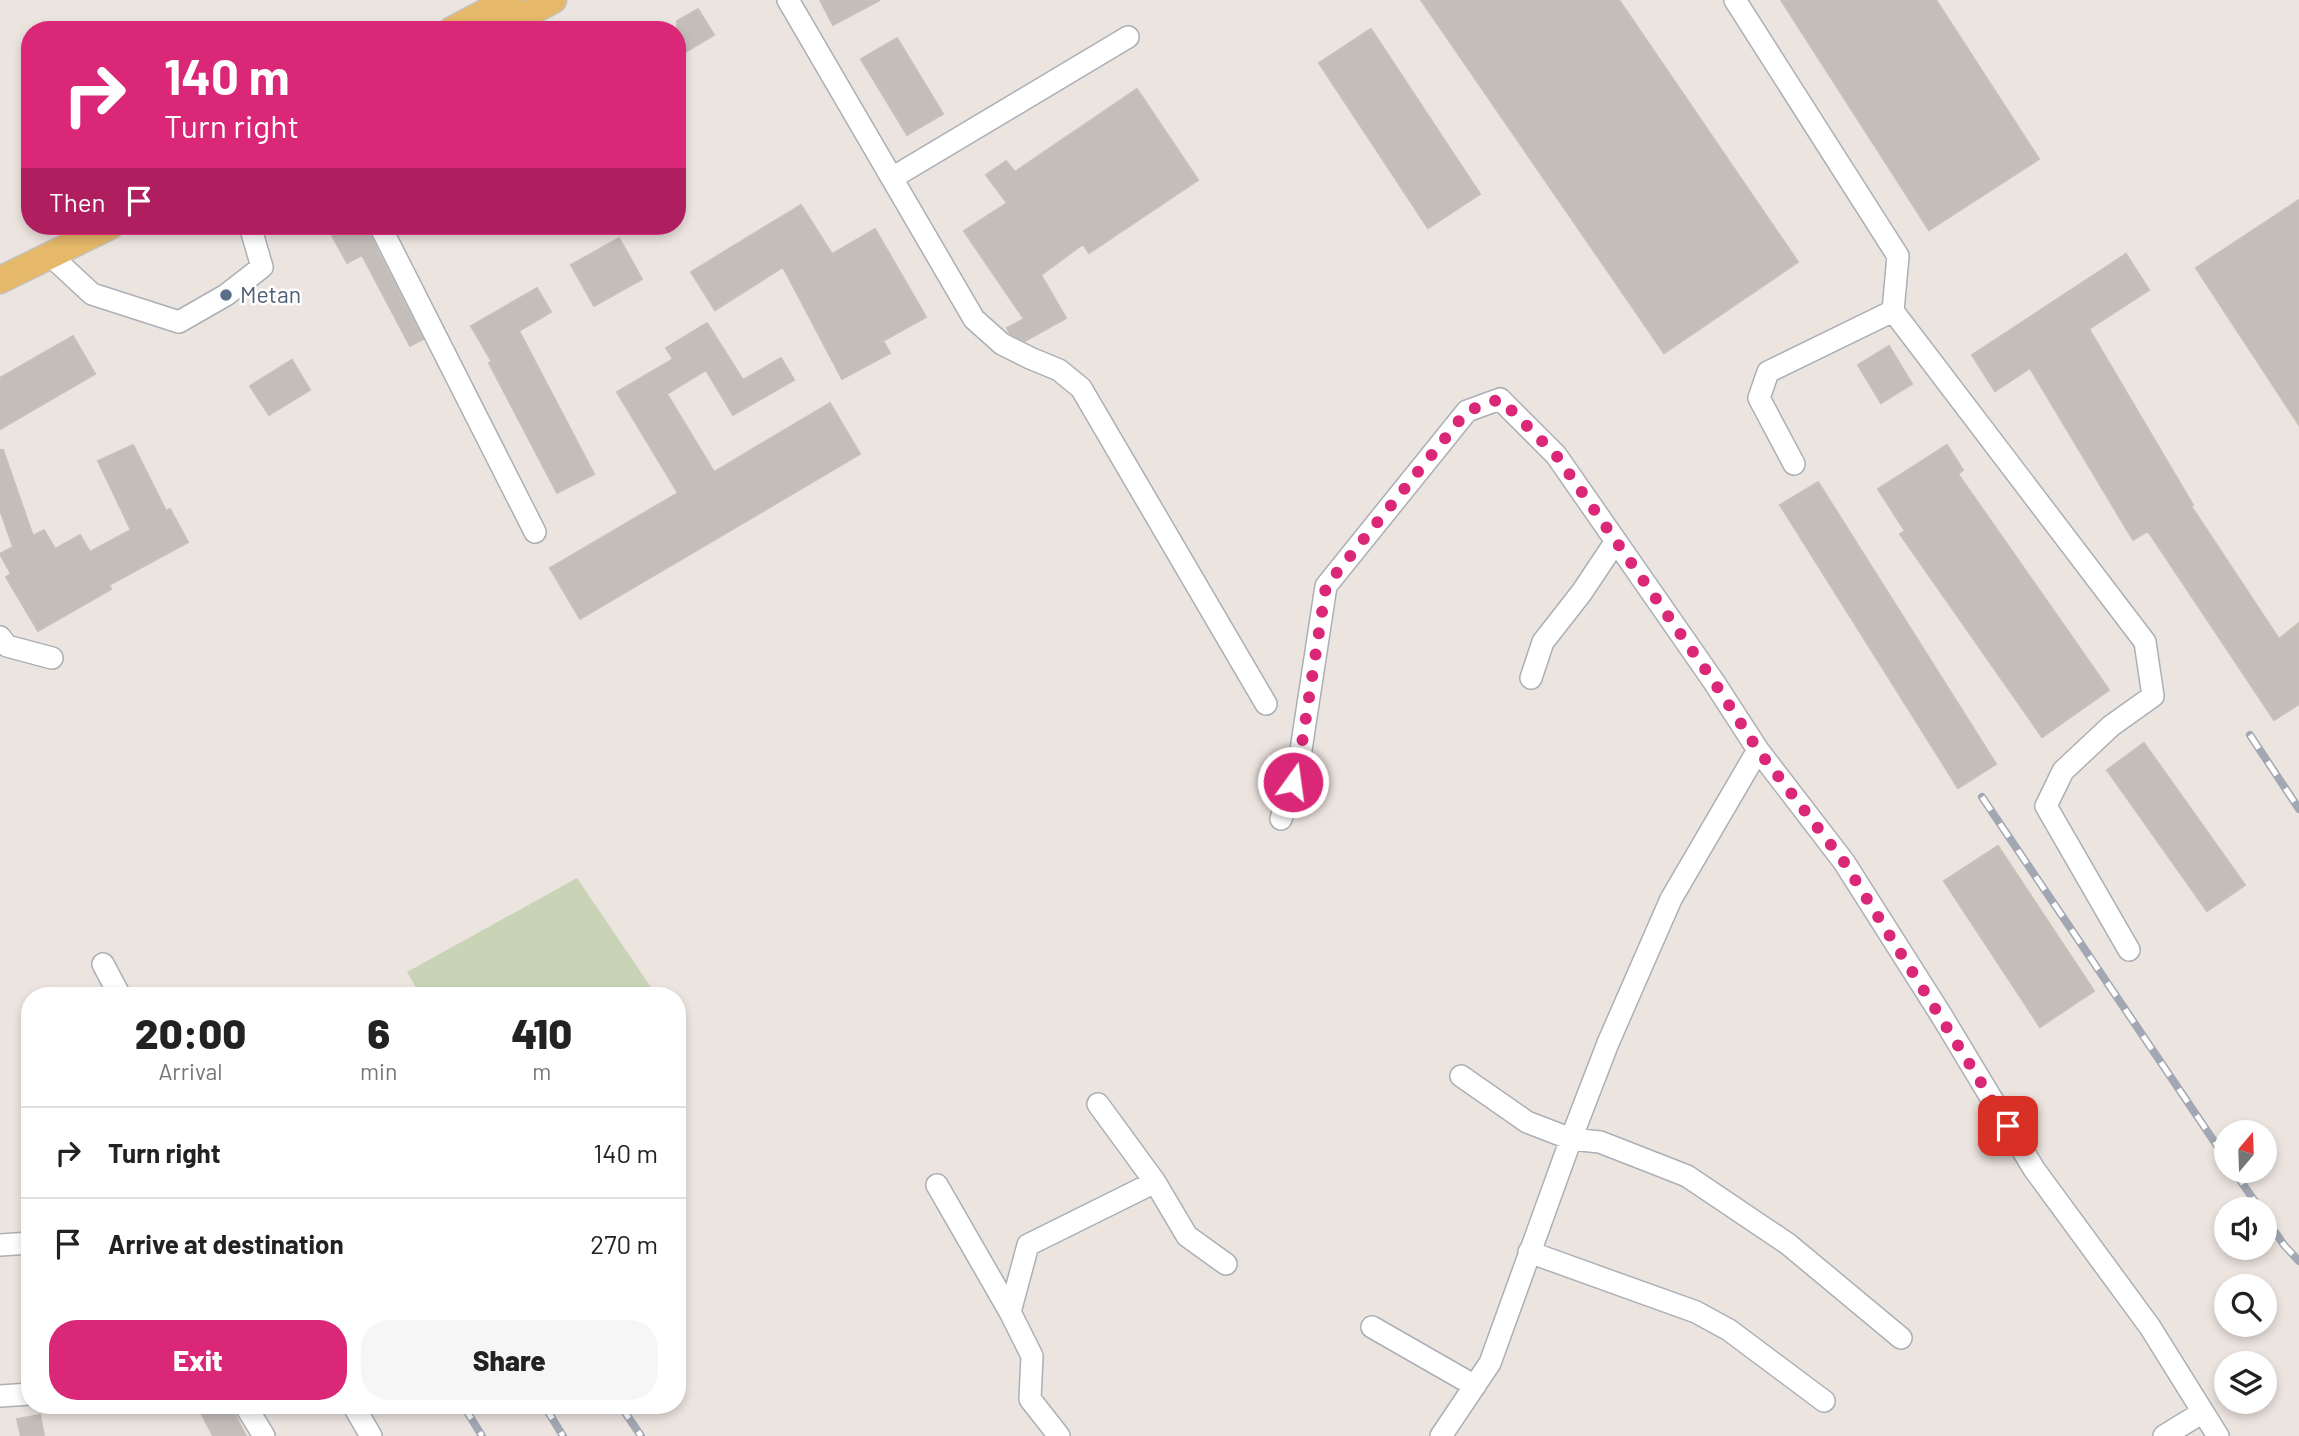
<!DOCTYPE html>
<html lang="en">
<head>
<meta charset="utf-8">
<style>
  :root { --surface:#fff; --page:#f6f6f6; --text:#222; --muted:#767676; --line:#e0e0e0; --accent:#db2777 }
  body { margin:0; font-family:Barlow,sans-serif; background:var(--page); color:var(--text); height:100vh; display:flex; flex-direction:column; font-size:26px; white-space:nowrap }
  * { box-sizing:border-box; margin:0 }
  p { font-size:23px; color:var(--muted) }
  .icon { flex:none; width:38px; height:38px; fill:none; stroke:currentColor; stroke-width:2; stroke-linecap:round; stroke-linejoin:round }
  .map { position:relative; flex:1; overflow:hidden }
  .panel { position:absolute; left:21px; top:987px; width:665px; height:427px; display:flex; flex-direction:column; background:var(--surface); border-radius:28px; box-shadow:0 4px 10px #0003 }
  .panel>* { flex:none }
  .banner { position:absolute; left:21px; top:21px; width:665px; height:214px; border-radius:28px; box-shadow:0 4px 10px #0003; background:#db2777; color:#fff; overflow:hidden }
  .needle { width:46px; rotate:19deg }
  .buttons { position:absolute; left:2214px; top:1120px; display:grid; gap:14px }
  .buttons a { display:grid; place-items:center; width:63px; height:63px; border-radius:50%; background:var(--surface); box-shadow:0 4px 10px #0003; font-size:35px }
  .pin { position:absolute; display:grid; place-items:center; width:60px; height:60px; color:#fff; margin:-30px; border-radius:14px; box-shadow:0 4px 10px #0006 }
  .me { position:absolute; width:77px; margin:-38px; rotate:14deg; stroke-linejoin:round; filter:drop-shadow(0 0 5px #0008) }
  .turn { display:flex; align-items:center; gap:24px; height:147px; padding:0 28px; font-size:32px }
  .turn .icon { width:91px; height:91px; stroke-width:2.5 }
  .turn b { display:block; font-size:49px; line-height:60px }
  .then { display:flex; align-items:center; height:66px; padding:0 28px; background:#0003; gap:14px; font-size:26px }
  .eta { display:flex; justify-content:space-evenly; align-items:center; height:119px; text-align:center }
  .eta b { font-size:42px; font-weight:800; line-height:49px }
  .button { display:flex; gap:14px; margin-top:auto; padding:14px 28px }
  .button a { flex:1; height:80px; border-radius:28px; background:var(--accent); color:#fff; font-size:28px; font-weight:800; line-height:80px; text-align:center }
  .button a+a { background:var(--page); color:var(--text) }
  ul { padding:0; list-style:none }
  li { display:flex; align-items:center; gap:21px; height:91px; padding:0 28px; border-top:2px solid var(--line) }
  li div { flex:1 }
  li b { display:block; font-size:26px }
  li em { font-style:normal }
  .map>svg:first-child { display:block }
</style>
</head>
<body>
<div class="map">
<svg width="2299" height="1436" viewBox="0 0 2299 1436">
  <rect width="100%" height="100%" fill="#ece4df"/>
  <!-- cemetery -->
  <path fill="#c9d4b7" d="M 577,878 L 657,996 L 421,996 L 407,972 Z"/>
  <!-- building -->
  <path fill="#c4bebb" stroke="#c7c0b8" stroke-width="2" d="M 820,0 L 880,0 L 833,25 Z
    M 1421,0 L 1619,0 L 1798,262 L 1664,353 Z
    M 1781,0 L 1936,0 L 2039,159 L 1929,230 Z
    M 698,9 L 714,35 L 677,57 L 677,21 Z
    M 1371,29 L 1480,194 L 1428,228 L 1319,63 Z
    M 897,38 L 943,114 L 907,135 L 861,59 Z
    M 1137,89 L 1198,180 L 1089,253 L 1083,244 L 1041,275 L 1066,318 L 1025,341 L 1010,334 L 1007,328 L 1024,319 L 964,231 L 1007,203 L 986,175 L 1006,161 L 1015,172 Z
    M 2299,200 L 2299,425 L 2196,268 Z
    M 801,205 L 832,254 L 875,229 L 926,317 L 883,341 L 890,353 L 842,379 L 783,267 L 715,310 L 691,272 Z
    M 327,226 L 365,226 L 423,339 L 410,346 L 362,255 L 347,263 Z
    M 619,238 L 642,279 L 594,306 L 571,265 Z
    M 2126,254 L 2149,290 L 2089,329 L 2193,505 L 2191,506 L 2279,639 L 2299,623 L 2299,704 L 2274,720 L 2148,531 L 2133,540 L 2030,368 L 1995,391 L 1972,355 Z
    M 537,288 L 551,312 L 519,331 L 594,474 L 557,493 L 489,363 L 492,362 L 471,326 Z
    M 707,323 L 743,380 L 781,358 L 794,380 L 733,415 L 706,370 L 667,394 L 714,472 L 830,403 L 860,454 L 580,619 L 550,568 L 678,493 L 617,392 L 673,359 L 666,348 Z
    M 73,336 L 95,374 L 0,429 L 0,378 Z
    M 1889,346 L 1912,384 L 1881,403 L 1858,365 Z
    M 292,360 L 310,390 L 269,415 L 250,386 Z
    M 133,445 L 166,511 L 170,509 L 188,542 L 109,585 L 111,589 L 38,631 L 6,577 L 11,574 L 0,554 L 13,547 L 0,510 L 0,450 L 3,450 L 33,536 L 44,530 L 55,549 L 80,535 L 90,552 L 131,530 L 98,461 Z
    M 1947,445 L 1963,470 L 1958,474 L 2109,690 L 2042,737 L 1900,534 L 1905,531 L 1878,489 Z
    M 1818,482 L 1996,764 L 1958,788 L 1780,505 Z
    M 2144,743 L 2245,885 L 2207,911 L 2107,770 Z
    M 1998,846 L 2094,991 L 2040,1027 L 1944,881 Z
    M 197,1405 L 230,1405 L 246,1436 L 213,1436 Z
    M 40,1415 L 44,1436 L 21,1436 L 17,1419 Z"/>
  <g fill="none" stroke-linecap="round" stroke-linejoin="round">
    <defs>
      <path id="minor" d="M 788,0 L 974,319 L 1002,344 L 1030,358 L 1059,370 L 1081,388 L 1266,704
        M 1735,0 L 1898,256 L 1893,311 L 2145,642 L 2153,696 L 2111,726 L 2063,771 L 2046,806 L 2129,950
        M 892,178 L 1128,37
        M 380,226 L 535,532
        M 50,255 L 92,294 L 179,322 L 226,295 L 262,267 L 250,226
        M 1794,464 L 1759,398 L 1768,372 L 1893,311
        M 0,637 L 7,646 L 52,658
        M 1531,678 L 1543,642 L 1582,592 L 1616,541
        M 1281,819 L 1299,763 L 1326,586 L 1467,411 L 1500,399 L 1556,455 L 1714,682 L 1758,750 L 1844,862 L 1943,1018 L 2034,1169 L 2150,1327 L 2218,1436
        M 103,964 L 120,996
        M 1461,1076 L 1527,1122 L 1571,1139 L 1600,1142 L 1687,1176 L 1788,1244 L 1901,1338
        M 1098,1104 L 1155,1182 L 1187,1236 L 1226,1264
        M 937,1185 L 1010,1312
        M 0,1245 L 30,1243
        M 1529,1252 L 1696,1312 L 1729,1330 L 1824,1401
        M 1372,1327 L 1475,1386
        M 0,1396 L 30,1394
        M 245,1405 L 264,1436
        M 353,1405 L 371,1436
        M 1059,1436 L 1030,1399 L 1032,1356 L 1010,1312 L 1028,1245 L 1155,1182
        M 1441,1436 L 1490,1363 L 1571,1139 L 1608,1043 L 1671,899 L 1758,750
        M 2164,1436 L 2203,1412"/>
      <path id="major" d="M 452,30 L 509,0
        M 497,30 L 553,0
        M 0,280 L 110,226"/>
    </defs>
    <!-- minor casing -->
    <use href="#minor" stroke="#abafb6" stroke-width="24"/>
    <!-- major casing -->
    <use href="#major" stroke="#c4c4c4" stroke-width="29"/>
    <!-- minor -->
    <use href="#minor" stroke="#fff" stroke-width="21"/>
    <!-- major -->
    <use href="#major" stroke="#e5b86a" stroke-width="26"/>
    <defs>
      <path id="rail" d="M 2250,735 L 2299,809
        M 1982,797 L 2226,1159
        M 2234,1171 L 2260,1209
        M 2264,1216 L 2284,1245 L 2299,1261
        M 463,1405 L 482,1436
        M 544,1405 L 563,1436
        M 620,1405 L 641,1436"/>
    </defs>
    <!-- rail casing -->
    <use href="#rail" stroke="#a2a7b4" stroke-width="8"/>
    <!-- rail -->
    <use href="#rail" stroke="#fff" stroke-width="5" stroke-dasharray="16" stroke-linecap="butt"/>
  </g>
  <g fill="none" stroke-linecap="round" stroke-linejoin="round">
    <!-- route -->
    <path stroke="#db2777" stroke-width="12" stroke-dasharray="0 21.6" d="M 1293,782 L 1299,763 L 1326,586 L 1467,411 L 1500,399 L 1556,455 L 1714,682 L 1758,750 L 1844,862 L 2008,1126"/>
  </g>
  <!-- markers -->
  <circle fill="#5c6f8a" stroke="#fff" stroke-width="2.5" cx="226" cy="295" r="7"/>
  <g text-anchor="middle" stroke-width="5" stroke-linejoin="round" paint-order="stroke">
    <!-- service labels -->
    <g font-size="23" fill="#4e5e75" stroke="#fff" text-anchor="start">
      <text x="240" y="303">Metan</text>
    </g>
  </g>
</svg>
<div class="buttons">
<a><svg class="needle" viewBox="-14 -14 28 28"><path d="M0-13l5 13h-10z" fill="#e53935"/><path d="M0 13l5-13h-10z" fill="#767676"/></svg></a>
<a><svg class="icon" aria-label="sound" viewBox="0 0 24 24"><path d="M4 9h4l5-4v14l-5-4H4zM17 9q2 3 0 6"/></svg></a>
<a><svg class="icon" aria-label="search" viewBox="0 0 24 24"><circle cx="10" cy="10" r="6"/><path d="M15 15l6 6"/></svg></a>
<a><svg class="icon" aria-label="layers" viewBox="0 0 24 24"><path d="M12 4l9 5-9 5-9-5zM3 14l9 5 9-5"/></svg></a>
</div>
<div class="pin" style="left:2008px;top:1126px;background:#d93025"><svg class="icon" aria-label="arrive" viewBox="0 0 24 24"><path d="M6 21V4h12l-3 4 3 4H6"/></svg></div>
<svg class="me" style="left:1293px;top:782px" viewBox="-20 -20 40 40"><circle r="17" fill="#db2777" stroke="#fff" stroke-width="3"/><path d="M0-11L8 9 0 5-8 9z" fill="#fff"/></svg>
<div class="banner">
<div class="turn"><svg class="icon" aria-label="right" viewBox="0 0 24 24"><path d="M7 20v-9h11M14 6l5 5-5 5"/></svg><div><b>140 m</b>Turn right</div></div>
<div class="then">Then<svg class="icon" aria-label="arrive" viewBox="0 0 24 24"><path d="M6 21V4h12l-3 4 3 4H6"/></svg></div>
</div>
<section class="panel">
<div class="eta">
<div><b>20:00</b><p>Arrival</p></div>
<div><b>6</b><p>min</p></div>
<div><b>410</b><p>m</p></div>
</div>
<ul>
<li><svg class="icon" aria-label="right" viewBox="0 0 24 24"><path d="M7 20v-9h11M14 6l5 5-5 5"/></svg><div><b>Turn right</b></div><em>140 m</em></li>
<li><svg class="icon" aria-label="arrive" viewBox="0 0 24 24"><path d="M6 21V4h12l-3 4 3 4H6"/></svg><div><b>Arrive at destination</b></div><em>270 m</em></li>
</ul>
<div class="button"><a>Exit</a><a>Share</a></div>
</section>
</div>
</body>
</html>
